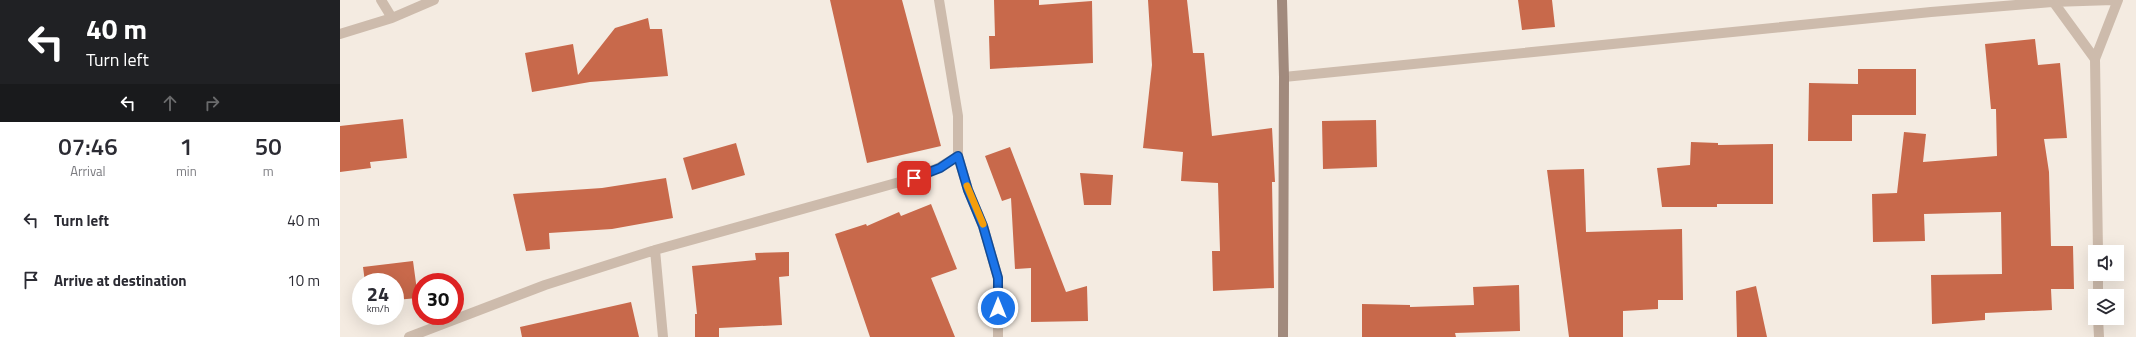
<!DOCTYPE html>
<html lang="en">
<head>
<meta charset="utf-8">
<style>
  :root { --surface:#fff; --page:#f2f2f3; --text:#2b2b33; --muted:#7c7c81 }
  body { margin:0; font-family:"Titillium Web",sans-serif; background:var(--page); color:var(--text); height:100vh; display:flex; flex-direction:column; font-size:15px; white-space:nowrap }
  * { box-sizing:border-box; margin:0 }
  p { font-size:13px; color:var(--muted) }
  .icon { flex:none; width:22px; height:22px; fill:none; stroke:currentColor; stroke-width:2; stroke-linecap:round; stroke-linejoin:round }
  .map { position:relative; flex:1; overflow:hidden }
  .sheet { display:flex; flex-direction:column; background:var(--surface); width:340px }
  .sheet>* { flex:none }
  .hud { background:#202124; color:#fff; overflow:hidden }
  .fabs { position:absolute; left:1748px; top:245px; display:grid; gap:8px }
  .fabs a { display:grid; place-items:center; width:36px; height:36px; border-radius:0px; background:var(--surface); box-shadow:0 4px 16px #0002; font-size:20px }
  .speed { position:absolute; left:12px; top:273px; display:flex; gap:8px; font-size:20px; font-weight:700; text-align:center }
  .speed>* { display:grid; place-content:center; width:52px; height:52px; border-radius:50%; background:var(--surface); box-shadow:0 4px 16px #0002; line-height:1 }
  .speed small { font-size:10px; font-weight:400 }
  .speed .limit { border:6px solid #d22; background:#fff; color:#111 }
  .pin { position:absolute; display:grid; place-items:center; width:34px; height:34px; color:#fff; margin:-17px; border-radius:8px; box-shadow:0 2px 6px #0006 }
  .me { position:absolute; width:44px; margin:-22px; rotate:0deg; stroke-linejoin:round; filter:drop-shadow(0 0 3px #0008) }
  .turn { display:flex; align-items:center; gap:14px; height:84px; padding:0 20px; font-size:18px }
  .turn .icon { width:52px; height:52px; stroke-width:2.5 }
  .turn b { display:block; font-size:28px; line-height:34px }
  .lanes { display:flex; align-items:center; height:38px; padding:0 20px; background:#0003; justify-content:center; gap:20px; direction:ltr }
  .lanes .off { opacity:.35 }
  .eta { display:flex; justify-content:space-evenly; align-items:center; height:68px; text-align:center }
  .eta b { font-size:24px; font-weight:600; line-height:28px }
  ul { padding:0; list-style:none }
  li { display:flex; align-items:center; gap:12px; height:60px; padding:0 20px }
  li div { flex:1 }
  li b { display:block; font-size:15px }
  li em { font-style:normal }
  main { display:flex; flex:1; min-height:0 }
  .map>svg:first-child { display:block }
</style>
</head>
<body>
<main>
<section class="sheet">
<div class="hud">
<div class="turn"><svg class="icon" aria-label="left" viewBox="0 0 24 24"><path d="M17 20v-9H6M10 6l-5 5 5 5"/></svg><div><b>40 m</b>Turn left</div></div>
<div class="lanes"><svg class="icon" aria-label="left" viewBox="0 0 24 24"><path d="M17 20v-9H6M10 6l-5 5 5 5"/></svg><svg class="icon off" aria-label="ahead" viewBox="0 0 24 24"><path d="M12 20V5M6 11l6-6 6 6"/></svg><svg class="icon off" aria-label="right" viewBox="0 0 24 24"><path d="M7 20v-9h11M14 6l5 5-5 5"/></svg></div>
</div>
<div class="eta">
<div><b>07:46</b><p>Arrival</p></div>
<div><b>1</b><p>min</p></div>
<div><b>50</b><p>m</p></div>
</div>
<ul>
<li><svg class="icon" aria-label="left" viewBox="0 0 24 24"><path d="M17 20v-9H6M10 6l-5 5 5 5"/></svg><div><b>Turn left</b></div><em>40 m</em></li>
<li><svg class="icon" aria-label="arrive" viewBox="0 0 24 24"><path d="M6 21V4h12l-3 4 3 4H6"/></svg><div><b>Arrive at destination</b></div><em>10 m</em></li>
</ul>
</section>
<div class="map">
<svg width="1796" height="337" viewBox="0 0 1796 337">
  <rect width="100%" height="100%" fill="#f4ebe1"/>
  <!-- building -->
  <path fill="#c8694b" d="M 490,0 L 562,0 L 601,146 L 527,163 Z
    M 654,0 L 699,0 L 699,5 L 752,1 L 753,63 L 650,69 L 649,36 L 655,36 Z
    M 808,0 L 847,0 L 853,53 L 864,53 L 872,136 L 932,128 L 935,182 L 932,182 L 934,288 L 873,291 L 872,251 L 880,251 L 878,183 L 841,181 L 843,152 L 803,148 L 812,65 Z
    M 1178,0 L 1212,0 L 1215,27 L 1182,30 Z
    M 308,18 L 310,29 L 322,29 L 328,76 L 250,82 L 192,92 L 185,53 L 233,44 L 238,75 L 275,28 Z
    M 1695,39 L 1698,65 L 1720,63 L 1727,138 L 1704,139 L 1709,172 L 1711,246 L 1733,246 L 1734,289 L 1711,289 L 1712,310 L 1645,313 L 1645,320 L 1592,324 L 1591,275 L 1662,274 L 1661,212 L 1584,214 L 1585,241 L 1533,242 L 1532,194 L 1557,193 L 1564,132 L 1586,134 L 1583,162 L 1657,156 L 1656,109 L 1651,109 L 1645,44 Z
    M 1518,69 L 1576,69 L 1576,115 L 1512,115 L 1512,141 L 1468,141 L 1469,83 L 1518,84 Z
    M 63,119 L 67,158 L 30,162 L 31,168 L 0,172 L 0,126 Z
    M 1036,120 L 1037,167 L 983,169 L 982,121 Z
    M 1351,142 L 1378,143 L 1378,145 L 1433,144 L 1433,204 L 1377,204 L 1377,207 L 1322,207 L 1317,168 L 1350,165 Z
    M 396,143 L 405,175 L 352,190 L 343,158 Z
    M 670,147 L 726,292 L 747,286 L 748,321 L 691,322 L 691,268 L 675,269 L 671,198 L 662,201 L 645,156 Z
    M 1244,169 L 1246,232 L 1342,229 L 1343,300 L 1318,300 L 1318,309 L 1283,311 L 1283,337 L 1229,337 L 1207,170 Z
    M 740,173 L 773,175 L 771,205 L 744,205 Z
    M 326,178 L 333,218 L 272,229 L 209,233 L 210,249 L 186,251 L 173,194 L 262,188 Z
    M 591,204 L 617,269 L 591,278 L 615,337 L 530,337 L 495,234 L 526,224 L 527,226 L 559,212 L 561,216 Z
    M 449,252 L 449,276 L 439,277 L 442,325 L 379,328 L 379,337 L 355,337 L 355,314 L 357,314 L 352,266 L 416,260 L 415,253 Z
    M 73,261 L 78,298 L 55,300 L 55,282 L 25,282 L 23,267 Z
    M 1179,285 L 1180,331 L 1115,333 L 1116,337 L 1022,337 L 1022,304 L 1070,305 L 1070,307 L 1134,305 L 1133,287 Z
    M 1416,286 L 1427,337 L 1397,337 L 1396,291 Z
    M 291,302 L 299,337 L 182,337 L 180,327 Z"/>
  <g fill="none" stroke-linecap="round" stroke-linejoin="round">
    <!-- street -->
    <path stroke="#cdbbac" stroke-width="10" d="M 41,0 L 52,18
      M 599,0 L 618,116 L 618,156 L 628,190 L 643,226 L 658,278 L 658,337
      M 1712,0 L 1755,59
      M 0,34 L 52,18 L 94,0
      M 944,77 L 1591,12 L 1712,2 L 1773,0
      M 315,250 L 323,337
      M 1758,252 L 1755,59 L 1778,0
      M 1758,274 L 1758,296
      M 1758,318 L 1759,337
      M 69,337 L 205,285 L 315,250 L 574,178 L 600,167 L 618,156"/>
    <!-- secondary -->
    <path stroke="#a18a7d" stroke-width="10" d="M 942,0 L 944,77 L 943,337"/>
  </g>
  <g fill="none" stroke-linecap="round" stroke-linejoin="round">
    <defs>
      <path id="route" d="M 574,178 L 600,168 L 618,156 L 628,190 L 643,226 L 658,278 L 658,308"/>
    </defs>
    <!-- route casing -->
    <use href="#route" stroke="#114b97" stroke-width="10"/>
    <!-- route -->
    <use href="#route" stroke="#1a73e8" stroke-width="7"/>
    <!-- slow -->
    <path stroke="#f59e0b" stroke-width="7" d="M 627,186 L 643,224"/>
  </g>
</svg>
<div class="fabs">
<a><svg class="icon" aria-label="sound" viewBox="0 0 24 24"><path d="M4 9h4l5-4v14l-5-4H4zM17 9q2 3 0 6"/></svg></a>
<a><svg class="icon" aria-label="layers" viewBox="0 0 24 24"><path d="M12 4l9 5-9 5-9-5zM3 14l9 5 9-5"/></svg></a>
</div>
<div class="speed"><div>24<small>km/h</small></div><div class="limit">30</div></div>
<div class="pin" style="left:574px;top:178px;background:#d93025"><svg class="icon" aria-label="arrive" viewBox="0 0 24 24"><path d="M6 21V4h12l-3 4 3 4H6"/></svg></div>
<svg class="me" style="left:658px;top:308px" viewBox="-20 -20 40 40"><circle r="17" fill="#1a73e8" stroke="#fff" stroke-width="3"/><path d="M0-11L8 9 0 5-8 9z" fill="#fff"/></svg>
</div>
</main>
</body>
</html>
